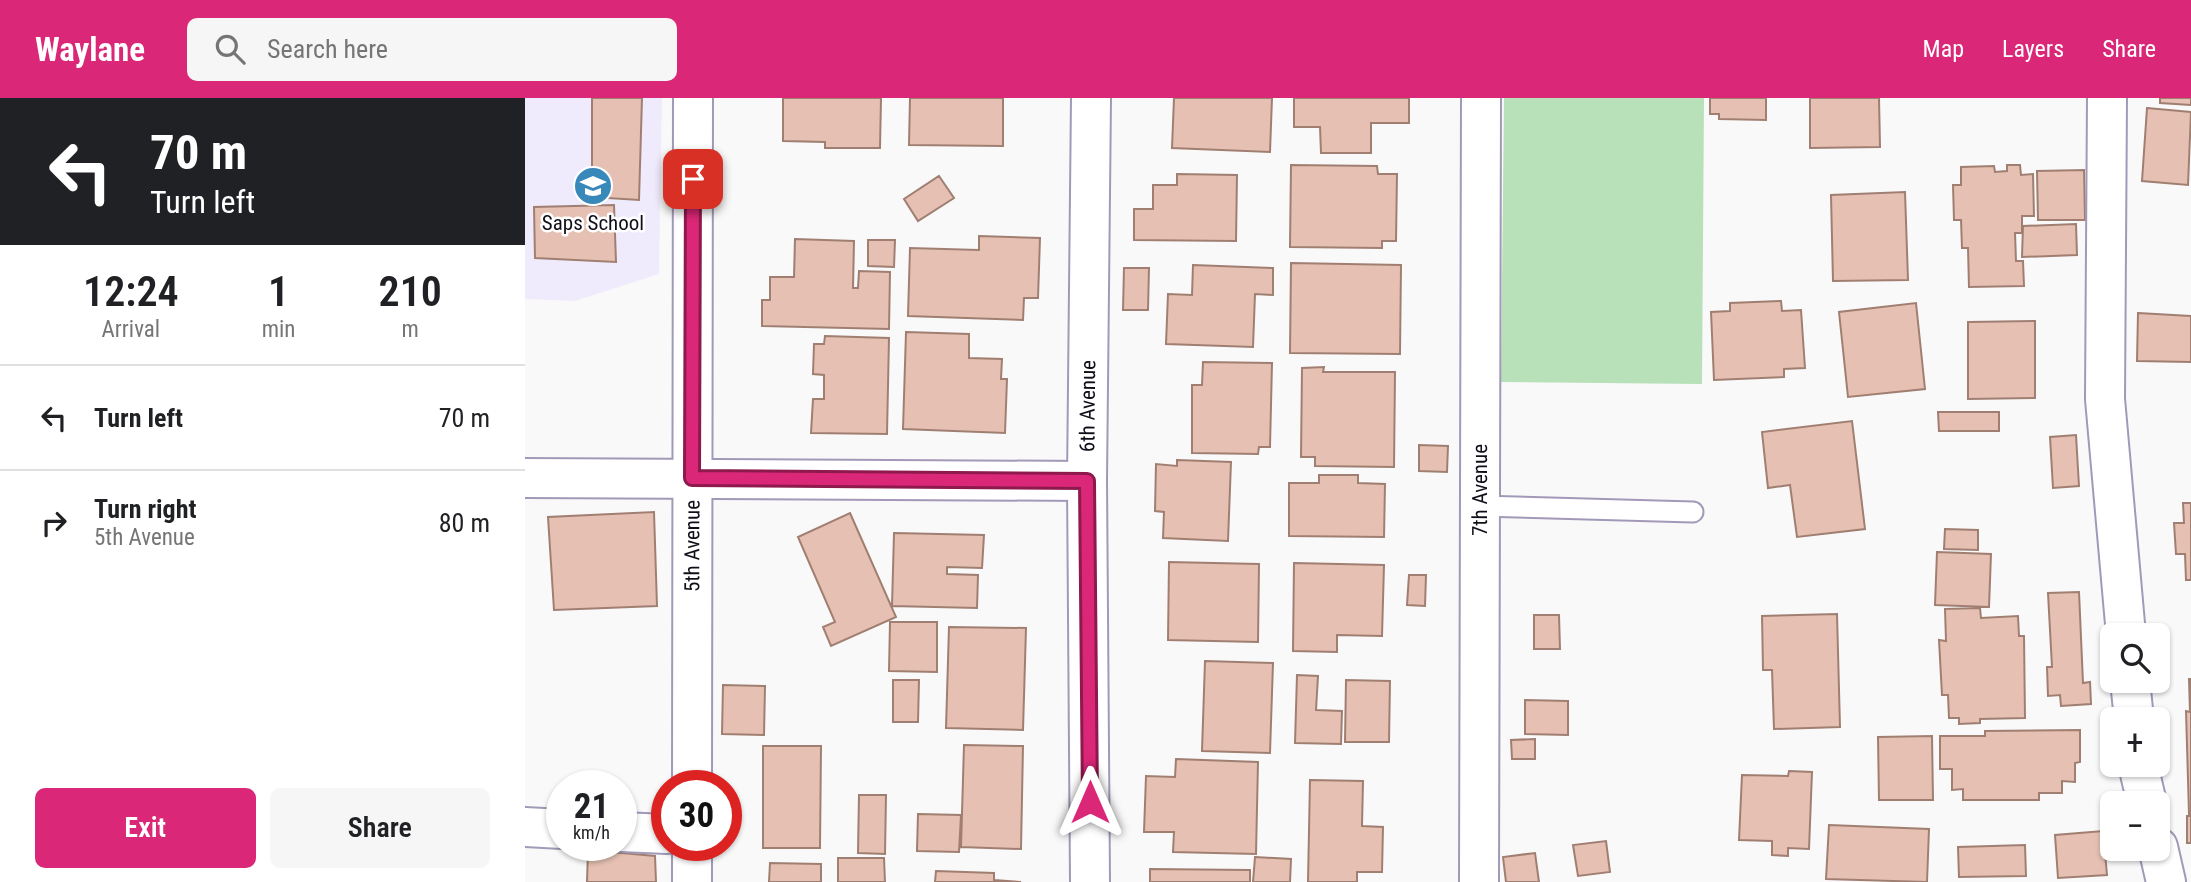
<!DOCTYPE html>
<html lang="en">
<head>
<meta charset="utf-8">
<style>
  :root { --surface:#fff; --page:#f6f6f6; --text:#202124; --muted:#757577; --line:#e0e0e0; --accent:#db2777 }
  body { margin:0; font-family:"Roboto Condensed",sans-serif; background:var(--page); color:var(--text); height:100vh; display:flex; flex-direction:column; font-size:26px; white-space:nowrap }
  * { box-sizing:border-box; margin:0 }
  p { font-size:23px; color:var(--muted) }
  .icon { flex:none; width:38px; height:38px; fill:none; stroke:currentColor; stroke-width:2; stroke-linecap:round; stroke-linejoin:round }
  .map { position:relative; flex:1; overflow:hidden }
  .panel { display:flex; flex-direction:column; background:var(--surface); width:525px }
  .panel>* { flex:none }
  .banner { background:#202124; color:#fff; overflow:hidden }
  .buttons { position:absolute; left:1575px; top:525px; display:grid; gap:14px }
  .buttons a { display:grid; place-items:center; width:70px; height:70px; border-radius:10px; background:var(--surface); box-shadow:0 2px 5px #0004; font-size:35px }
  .speed { position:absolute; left:21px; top:672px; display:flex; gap:14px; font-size:35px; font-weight:700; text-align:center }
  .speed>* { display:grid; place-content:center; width:91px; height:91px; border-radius:50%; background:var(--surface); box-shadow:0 2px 5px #0004; line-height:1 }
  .speed small { font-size:18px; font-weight:400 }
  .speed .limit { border:10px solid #d22; background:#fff; color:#111 }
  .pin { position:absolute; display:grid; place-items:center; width:60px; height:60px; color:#fff; margin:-30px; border-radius:14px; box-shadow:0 4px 10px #0006 }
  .me { position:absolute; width:77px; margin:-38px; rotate:0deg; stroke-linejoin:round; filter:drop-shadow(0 0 5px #0008) }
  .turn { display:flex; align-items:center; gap:24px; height:147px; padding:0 35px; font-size:32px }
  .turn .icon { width:91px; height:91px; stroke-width:2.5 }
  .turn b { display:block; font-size:49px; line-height:60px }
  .eta { display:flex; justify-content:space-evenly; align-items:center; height:119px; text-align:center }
  .eta b { font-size:42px; font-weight:600; line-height:49px }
  .cta { display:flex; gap:14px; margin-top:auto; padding:14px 35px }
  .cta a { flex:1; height:80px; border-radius:10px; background:var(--accent); color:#fff; font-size:28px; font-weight:600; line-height:80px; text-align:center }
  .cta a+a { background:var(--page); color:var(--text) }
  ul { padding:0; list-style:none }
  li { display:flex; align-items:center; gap:21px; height:105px; padding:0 35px; border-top:2px solid var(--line) }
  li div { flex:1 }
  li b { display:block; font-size:26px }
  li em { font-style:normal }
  header { display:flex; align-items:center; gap:42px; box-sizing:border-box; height:98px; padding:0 35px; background:var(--accent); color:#fff }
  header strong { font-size:33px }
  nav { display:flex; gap:38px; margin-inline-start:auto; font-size:24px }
  .search { width:490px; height:63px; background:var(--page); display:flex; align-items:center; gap:18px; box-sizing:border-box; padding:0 24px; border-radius:10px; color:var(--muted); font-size:26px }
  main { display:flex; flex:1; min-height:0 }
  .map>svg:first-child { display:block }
</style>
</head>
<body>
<header>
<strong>Waylane</strong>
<div class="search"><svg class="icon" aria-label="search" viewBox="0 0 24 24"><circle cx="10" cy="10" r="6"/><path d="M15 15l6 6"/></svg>Search here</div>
<nav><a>Map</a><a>Layers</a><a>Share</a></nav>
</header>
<main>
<section class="panel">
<div class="banner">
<div class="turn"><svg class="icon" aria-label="left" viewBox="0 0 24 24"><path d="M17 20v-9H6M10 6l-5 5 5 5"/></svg><div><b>70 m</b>Turn left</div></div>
</div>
<div class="eta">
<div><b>12:24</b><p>Arrival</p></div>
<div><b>1</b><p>min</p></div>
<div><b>210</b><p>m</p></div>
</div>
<ul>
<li><svg class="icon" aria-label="left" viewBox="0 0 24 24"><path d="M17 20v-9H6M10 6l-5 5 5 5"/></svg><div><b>Turn left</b></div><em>70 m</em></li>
<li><svg class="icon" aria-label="right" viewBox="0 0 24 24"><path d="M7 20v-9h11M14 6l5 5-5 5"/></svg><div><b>Turn right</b><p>5th Avenue</p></div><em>80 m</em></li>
</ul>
<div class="cta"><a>Exit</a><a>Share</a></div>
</section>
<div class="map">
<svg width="1666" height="784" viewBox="0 0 1666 784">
  <rect width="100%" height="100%" fill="#f9f9f9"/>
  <!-- built -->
  <path fill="#f0ebfc" d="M 0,0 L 137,0 L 134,176 L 50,203 L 0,201 Z"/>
  <!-- green -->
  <path fill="#b8e0b9" d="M 979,0 L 1179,0 L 1177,286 L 976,284 Z"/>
  <!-- building -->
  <path fill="#e6c1b3" stroke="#a07f72" stroke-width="2" d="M 67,0 L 117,0 L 114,102 L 67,99 Z
    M 258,0 L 356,0 L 355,50 L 300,50 L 300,44 L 258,43 Z
    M 385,0 L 478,0 L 478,48 L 384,47 Z
    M 649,0 L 747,0 L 745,54 L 647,50 Z
    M 769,0 L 884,0 L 884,25 L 846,25 L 846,55 L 796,55 L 795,29 L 769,29 Z
    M 1185,0 L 1241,0 L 1241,22 L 1194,21 L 1194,16 L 1185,16 Z
    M 1285,0 L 1354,0 L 1355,49 L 1285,50 Z
    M 1635,0 L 1666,0 L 1666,7 L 1635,5 Z
    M 1622,10 L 1666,14 L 1663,87 L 1617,83 Z
    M 766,67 L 852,68 L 853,76 L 872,76 L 871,143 L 857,143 L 857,150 L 765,149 Z
    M 1482,67 L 1495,67 L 1496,77 L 1508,76 L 1509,118 L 1497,118 L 1497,135 L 1490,135 L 1491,163 L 1498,163 L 1499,188 L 1444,189 L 1443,150 L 1437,150 L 1436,122 L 1429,122 L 1428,87 L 1436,87 L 1436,69 L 1469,68 L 1470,74 L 1482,73 Z
    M 1559,72 L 1560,122 L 1513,122 L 1512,73 Z
    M 652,76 L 712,77 L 711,143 L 609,142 L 609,111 L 628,111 L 628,87 L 652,87 Z
    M 414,78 L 429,100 L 393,123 L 379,101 Z
    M 1380,94 L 1383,182 L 1308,183 L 1306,97 Z
    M 89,107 L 91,164 L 10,160 L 9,109 Z
    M 1551,126 L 1552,157 L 1497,159 L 1498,128 Z
    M 454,138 L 515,140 L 513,200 L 499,200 L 498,222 L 383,218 L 385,150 L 454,152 Z
    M 270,141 L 329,143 L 328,190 L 333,190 L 334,173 L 365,174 L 364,231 L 237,228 L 237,202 L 245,202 L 245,179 L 269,179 Z
    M 343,142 L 370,142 L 369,169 L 343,168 Z
    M 766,165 L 876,167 L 875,256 L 765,255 Z
    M 668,167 L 748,170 L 748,197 L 730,196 L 728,249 L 641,246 L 643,196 L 667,197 Z
    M 599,170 L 624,170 L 623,212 L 598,212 Z
    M 1256,203 L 1257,213 L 1276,212 L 1280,270 L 1259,271 L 1259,279 L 1189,282 L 1186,214 L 1205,213 L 1205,205 Z
    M 1391,205 L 1400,291 L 1323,299 L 1314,214 Z
    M 1613,215 L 1666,218 L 1666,264 L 1612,263 Z
    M 1510,223 L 1510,300 L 1443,301 L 1443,224 Z
    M 381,234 L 444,236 L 444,260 L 477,261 L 476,281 L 482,281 L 480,335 L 378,331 Z
    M 300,238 L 364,240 L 362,336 L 286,335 L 288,301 L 299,301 L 299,277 L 288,276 L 289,246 L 299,246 Z
    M 678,264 L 747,265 L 745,349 L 734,349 L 733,356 L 667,355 L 667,287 L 677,287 Z
    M 799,269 L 798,274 L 870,274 L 869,369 L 790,368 L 790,359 L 776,359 L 777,270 Z
    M 1413,314 L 1474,314 L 1474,333 L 1414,333 Z
    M 1327,323 L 1340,431 L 1272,439 L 1265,387 L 1243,390 L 1237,334 Z
    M 1551,337 L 1554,388 L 1528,390 L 1525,339 Z
    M 894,347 L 923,348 L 922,374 L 894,373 Z
    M 652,362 L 706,364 L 703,443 L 638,440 L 639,414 L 630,413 L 631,366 L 652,368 Z
    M 794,377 L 833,377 L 833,385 L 860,386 L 859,439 L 764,438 L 764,385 L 794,385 Z
    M 1658,405 L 1666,405 L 1666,482 L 1661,482 L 1660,456 L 1651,456 L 1649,425 L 1659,425 Z
    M 129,414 L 132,508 L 29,512 L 23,419 Z
    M 325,415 L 371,519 L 306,548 L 298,529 L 310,524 L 273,439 Z
    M 1420,431 L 1453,432 L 1453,452 L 1419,451 Z
    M 369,435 L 459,437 L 457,470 L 422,469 L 422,476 L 453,477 L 452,510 L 367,508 Z
    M 1412,454 L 1466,456 L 1464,509 L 1410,507 Z
    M 644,464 L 734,466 L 733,544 L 643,542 Z
    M 769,465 L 859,467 L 857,538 L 812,537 L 812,554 L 768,553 Z
    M 884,477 L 901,477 L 900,508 L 882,507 Z
    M 1554,494 L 1558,585 L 1565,584 L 1566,606 L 1536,608 L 1535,597 L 1523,598 L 1522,569 L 1527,569 L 1523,495 Z
    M 1455,510 L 1456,520 L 1493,518 L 1494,538 L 1499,538 L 1500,620 L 1455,621 L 1455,625 L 1434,626 L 1434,620 L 1424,620 L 1423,597 L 1417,597 L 1414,542 L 1421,543 L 1420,511 Z
    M 1312,516 L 1315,629 L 1249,631 L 1247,572 L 1238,572 L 1237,518 Z
    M 1009,517 L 1034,517 L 1035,551 L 1009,551 Z
    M 365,524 L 412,524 L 412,574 L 364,573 Z
    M 424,529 L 501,530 L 498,632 L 421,630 Z
    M 680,563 L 748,565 L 745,655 L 677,653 Z
    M 772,577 L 793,578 L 791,612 L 817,613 L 816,646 L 770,645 Z
    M 1664,581 L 1666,581 L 1666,716 L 1664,716 L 1661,613 L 1665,614 Z
    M 368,582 L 394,582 L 393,624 L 368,624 Z
    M 821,582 L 865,583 L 864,644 L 820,644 Z
    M 198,587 L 240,588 L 239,637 L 197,636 Z
    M 1000,602 L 1043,603 L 1043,637 L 1000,636 Z
    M 1555,632 L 1555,664 L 1550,665 L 1550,684 L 1537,683 L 1537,695 L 1514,695 L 1514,702 L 1438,702 L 1438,691 L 1427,692 L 1427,671 L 1415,671 L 1415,638 L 1460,638 L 1460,633 Z
    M 1407,638 L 1408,702 L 1354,702 L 1353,639 Z
    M 1010,641 L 1010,661 L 987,661 L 986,642 Z
    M 439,647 L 498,648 L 496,751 L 436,749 Z
    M 238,648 L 296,648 L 295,750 L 238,750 Z
    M 651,661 L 733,664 L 731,756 L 648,754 L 649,734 L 619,734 L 621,678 L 650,679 Z
    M 1264,673 L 1287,674 L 1284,751 L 1263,750 L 1263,758 L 1247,757 L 1247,743 L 1214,742 L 1217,677 L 1263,678 Z
    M 785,682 L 838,683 L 837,728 L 858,729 L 857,774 L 832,774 L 832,784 L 783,784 Z
    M 334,697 L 361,697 L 360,756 L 333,755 Z
    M 393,716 L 436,717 L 434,754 L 392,753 Z
    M 1662,718 L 1666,718 L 1666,745 L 1662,745 Z
    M 1304,727 L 1404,731 L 1402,784 L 1301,781 Z
    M 1578,733 L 1582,777 L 1533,780 L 1530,737 Z
    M 1081,743 L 1085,774 L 1053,778 L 1048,747 Z
    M 1500,747 L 1501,778 L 1434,779 L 1433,749 Z
    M 63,752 L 130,758 L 131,784 L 62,784 Z
    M 1010,755 L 1014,784 L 981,784 L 978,759 Z
    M 730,759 L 766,761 L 765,784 L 728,784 Z
    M 313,760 L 359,760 L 360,784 L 313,784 Z
    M 245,765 L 296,766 L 296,784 L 244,784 Z
    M 625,771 L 725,772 L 725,784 L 625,784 Z
    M 411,773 L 469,775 L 469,782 L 496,784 L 410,784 Z"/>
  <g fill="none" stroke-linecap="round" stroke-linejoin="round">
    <defs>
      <path id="lane" d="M 954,408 L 1168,414"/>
      <g id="street">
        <path d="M 1582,0 L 1580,301 L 1601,537"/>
        <path d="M 0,380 L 562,383"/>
        <path d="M 1605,583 L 1609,621"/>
        <path d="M 1613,667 L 1622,705"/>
        <path id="s1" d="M 167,688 L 168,0"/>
        <path d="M 0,729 L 37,731"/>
        <path d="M 96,734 L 142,736"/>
        <path d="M 1633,749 L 1641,784"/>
        <path d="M 167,784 L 167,747"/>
        <path id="s2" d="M 565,784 L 562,383 L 566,0"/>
        <path id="s3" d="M 954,784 L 956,0"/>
      </g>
    </defs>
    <!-- lane casing -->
    <use href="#lane" stroke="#a299b8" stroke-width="23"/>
    <!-- street casing -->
    <use href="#street" stroke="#a299b8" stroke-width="42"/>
    <!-- lane -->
    <use href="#lane" stroke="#fff" stroke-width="19"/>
    <!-- street -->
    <use href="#street" stroke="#fff" stroke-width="38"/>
  </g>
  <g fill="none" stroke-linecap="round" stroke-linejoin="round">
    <defs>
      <path id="route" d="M 168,81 L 167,380 L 562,383 L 565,704"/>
    </defs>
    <!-- route casing -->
    <use href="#route" stroke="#8e194d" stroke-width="18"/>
    <!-- route -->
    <use href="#route" stroke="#db2777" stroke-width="12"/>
  </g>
  <!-- icons -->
  <defs>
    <symbol id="school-disc" viewBox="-11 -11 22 22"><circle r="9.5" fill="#3888b9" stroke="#fff"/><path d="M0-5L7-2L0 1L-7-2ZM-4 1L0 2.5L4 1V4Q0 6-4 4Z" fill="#fff"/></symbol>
  </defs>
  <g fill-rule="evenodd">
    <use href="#school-disc" x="46" y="66" width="44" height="44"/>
  </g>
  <g text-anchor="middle" stroke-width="5" stroke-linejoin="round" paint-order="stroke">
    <!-- poi labels -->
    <g font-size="21" fill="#120e19" stroke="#fff">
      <text x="68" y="132">Saps School</text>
    </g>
    <!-- street labels -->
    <g font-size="21" fill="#120e19" stroke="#fff">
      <text dy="7" stroke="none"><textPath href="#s2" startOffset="476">6th Avenue</textPath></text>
      <text dy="7" stroke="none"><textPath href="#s3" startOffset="392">7th Avenue</textPath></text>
      <text dy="7" stroke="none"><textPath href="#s1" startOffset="240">5th Avenue</textPath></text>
    </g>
  </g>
</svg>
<div class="buttons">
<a><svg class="icon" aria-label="search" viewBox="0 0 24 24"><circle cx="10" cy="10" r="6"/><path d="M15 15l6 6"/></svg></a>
<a>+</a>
<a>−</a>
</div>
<div class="speed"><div>21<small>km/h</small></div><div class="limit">30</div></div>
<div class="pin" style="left:168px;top:81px;background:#d93025"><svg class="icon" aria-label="arrive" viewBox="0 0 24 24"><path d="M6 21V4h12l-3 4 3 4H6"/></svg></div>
<svg class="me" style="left:565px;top:704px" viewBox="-20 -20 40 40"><path d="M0-17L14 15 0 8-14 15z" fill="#db2777" stroke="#fff" stroke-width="4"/></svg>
</div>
</main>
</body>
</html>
